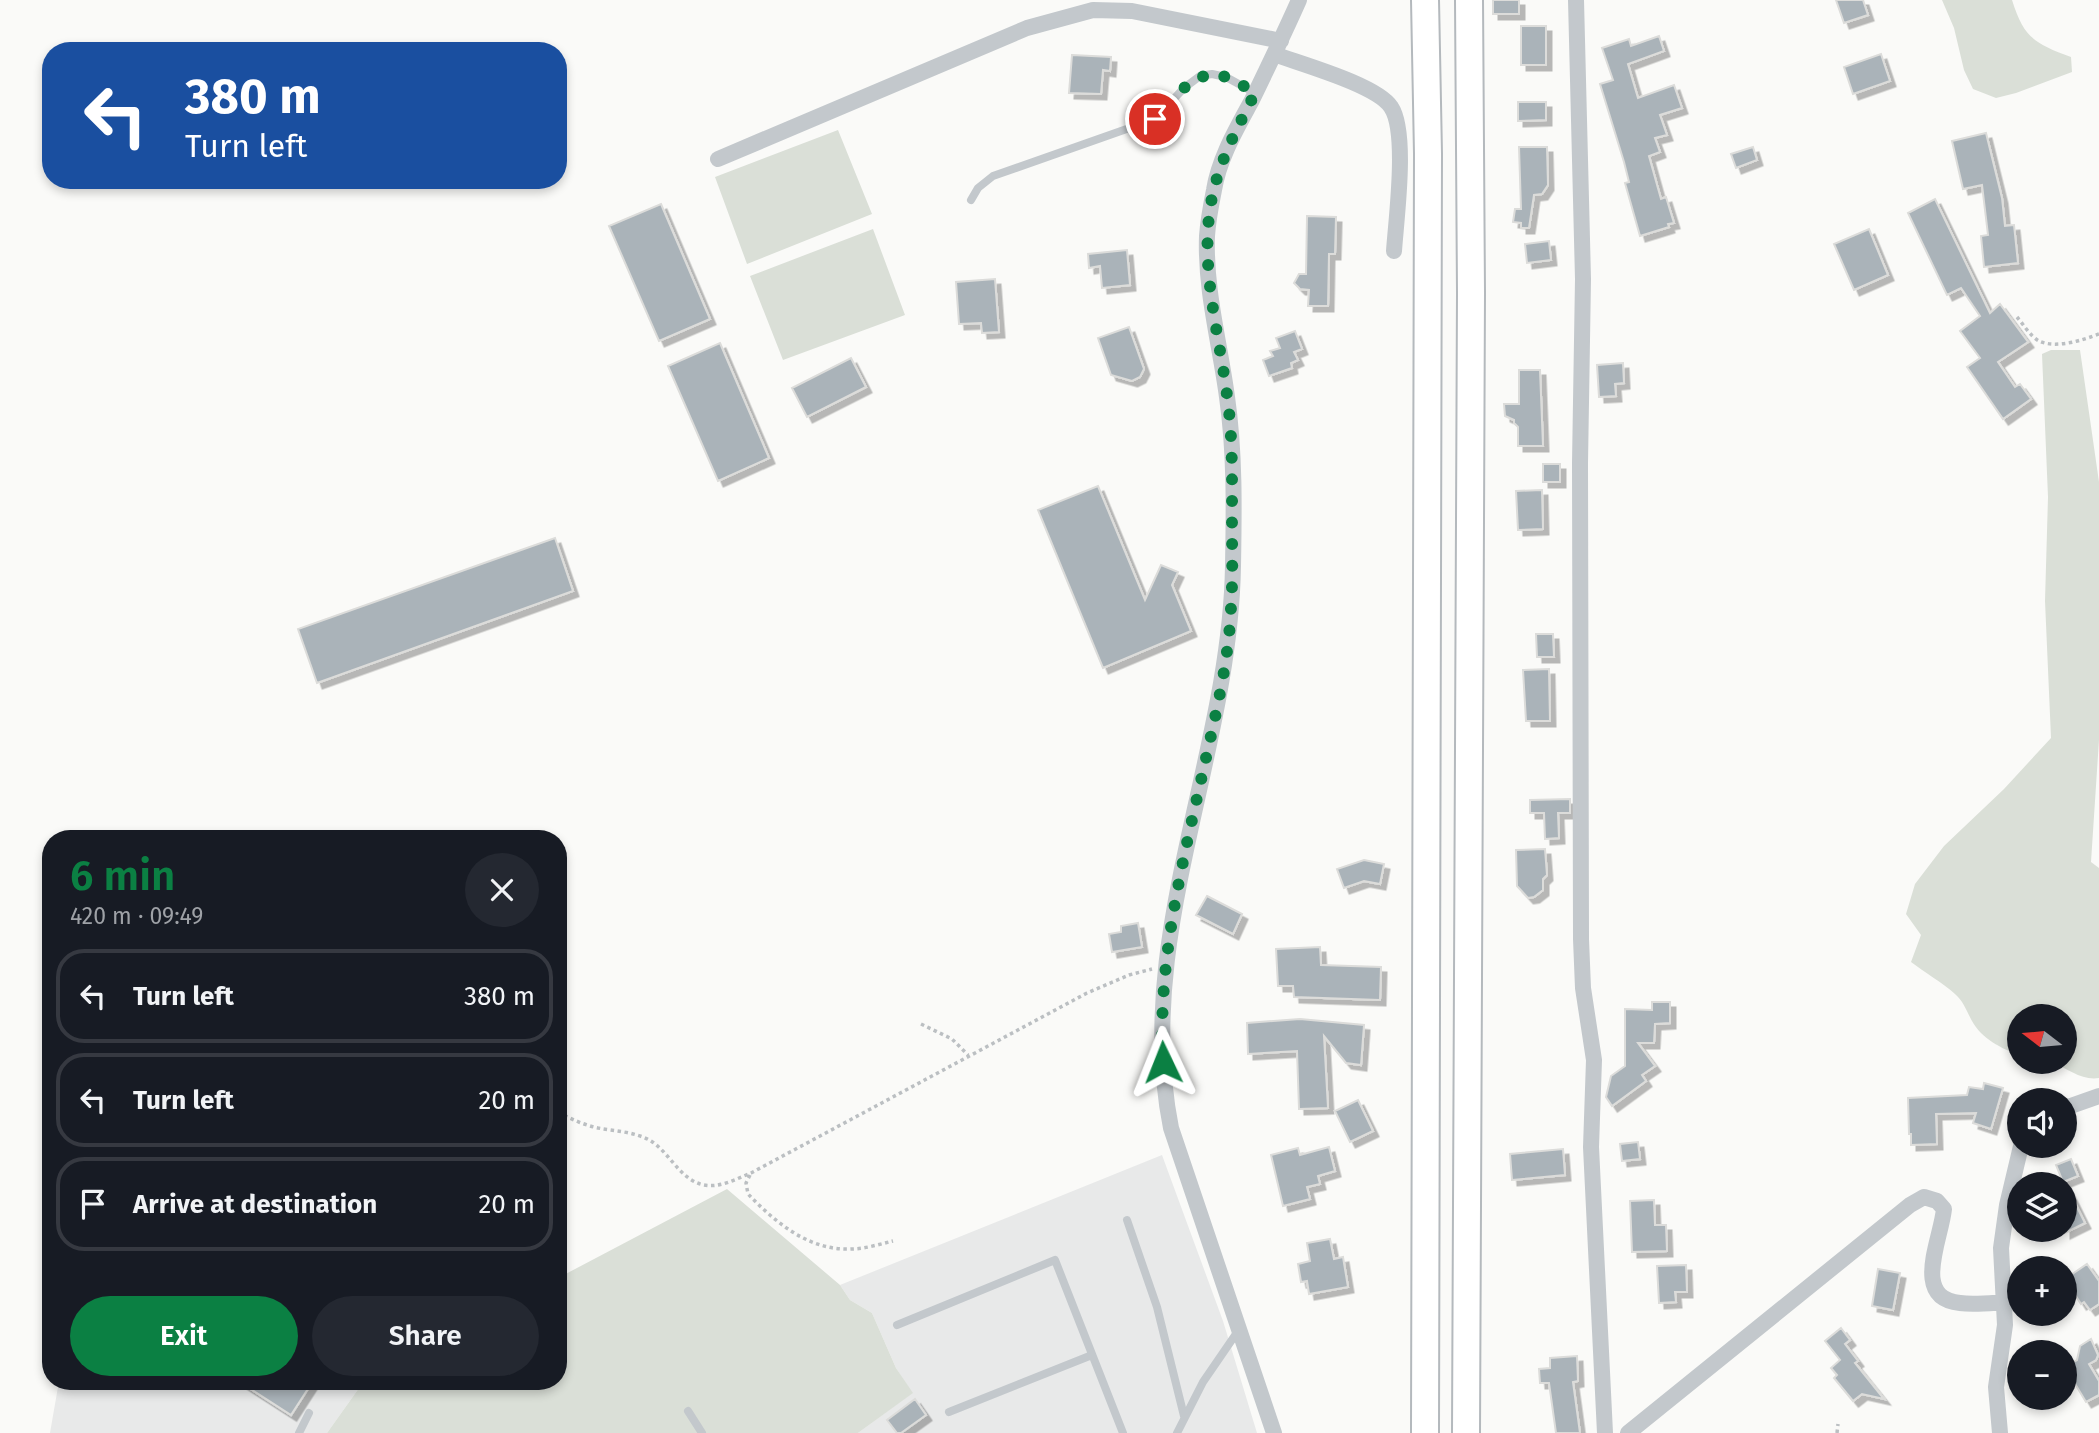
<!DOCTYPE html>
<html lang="en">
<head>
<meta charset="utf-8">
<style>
  :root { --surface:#171b24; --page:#242831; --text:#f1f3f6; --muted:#9ea1a6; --line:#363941; --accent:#0b8043 }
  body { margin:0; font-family:"Fira Sans",sans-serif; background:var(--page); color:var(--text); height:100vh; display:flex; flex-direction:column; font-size:26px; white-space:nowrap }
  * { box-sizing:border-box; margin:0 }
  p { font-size:23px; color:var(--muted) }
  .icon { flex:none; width:38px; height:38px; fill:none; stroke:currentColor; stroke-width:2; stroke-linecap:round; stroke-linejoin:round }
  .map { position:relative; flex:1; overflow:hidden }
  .details { position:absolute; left:42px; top:830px; width:525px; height:560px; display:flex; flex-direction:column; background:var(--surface); border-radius:28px; box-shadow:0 4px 10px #0003 }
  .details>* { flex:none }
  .banner { position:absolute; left:42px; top:42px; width:525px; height:147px; border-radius:28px; box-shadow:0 4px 10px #0003; background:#1a4fa0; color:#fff; overflow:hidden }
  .needle { width:46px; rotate:286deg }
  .tools { position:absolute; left:2007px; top:1004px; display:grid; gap:14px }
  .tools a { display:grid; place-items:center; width:70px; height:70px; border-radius:50%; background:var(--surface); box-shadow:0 4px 10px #0003; font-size:35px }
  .pin { position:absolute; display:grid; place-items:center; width:60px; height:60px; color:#fff; margin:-30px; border:4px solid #fff; border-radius:50%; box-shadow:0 2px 7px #0007 }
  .me { position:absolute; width:77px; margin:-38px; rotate:358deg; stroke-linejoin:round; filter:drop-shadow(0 0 5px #0008) }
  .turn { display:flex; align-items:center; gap:24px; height:147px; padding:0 28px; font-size:32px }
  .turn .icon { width:91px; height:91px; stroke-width:2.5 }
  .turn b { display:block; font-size:49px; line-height:60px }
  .round { display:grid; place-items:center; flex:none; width:74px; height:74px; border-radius:37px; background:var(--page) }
  .headline { display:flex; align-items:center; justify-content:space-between; height:119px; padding:0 28px }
  h1 { font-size:42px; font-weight:600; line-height:52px; color:var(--accent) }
  .cta { display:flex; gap:14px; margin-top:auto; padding:14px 28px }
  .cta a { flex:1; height:80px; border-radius:42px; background:var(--accent); color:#fff; font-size:28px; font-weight:600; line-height:80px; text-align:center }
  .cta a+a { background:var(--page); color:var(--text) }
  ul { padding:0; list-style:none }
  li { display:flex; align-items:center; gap:21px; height:94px; margin:0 14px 10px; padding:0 14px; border:4px solid var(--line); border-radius:28px }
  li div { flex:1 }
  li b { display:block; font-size:26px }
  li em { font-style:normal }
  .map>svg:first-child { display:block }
</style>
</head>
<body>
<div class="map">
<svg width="2099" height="1433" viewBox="0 0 2099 1433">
  <defs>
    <filter id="shadow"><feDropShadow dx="5.5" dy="5.5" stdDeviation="0" flood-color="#0004"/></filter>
  </defs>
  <rect width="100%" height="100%" fill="#fafaf8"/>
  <!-- built -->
  <path fill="#e8e9e9" d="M 1162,1155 L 1223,1321 L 1257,1433 L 858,1433 L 912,1393 L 896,1368 L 872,1313 L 850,1300 L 840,1285 Z
    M 59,1381 L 364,1381 L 327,1433 L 50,1433 Z"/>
  <!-- green -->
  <path fill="#dadfd7" d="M 1942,0 L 2012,0 C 2024,38 2034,43 2071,57 L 2072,72 L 2016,93 L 1996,98 L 1973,89 L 1964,70 L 1954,28 Z
    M 838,130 L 872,214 L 747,264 L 715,177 Z
    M 873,229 L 905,315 L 783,360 L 750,276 Z
    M 2051,350 L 2080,350 L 2099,482 L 2099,740 L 2091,862 L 2099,868 L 2099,1078 C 2083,1081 2067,1069 2053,1062 L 2065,1062 L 2065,1017 L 2020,1017 L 2019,1055 C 2002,1049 1981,1038 1972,1021 C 1966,1010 1964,1002 1955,994 C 1944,984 1923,971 1911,962 L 1921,935 L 1906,914 L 1915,884 L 1944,846 L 2004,789 L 2051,738 L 2045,601 L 2048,497 L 2042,354 Z
    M 727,1189 L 840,1285 L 850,1300 L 872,1313 L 896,1368 L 913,1393 L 858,1433 L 327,1433 L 364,1381 L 558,1381 L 558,1278 Z"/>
  <!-- building -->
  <path fill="#aab3b9" stroke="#dcdcda" stroke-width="2" filter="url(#shadow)" d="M 1493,0 L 1519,0 L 1519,14 L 1493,14 Z
    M 1836,0 L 1863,0 L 1868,15 L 1844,23 Z
    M 1521,26 L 1546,26 L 1546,65 L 1521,65 Z
    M 1659,36 L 1664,51 L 1628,64 L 1638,98 L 1674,85 L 1682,108 L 1660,115 L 1667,135 L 1655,138 L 1660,152 L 1649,156 L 1661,199 L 1666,197 L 1674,223 L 1668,224 L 1669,227 L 1640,236 L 1625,183 L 1629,182 L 1624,162 L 1600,84 L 1613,80 L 1602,48 L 1629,39 L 1631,46 Z
    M 1881,54 L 1890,81 L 1853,94 L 1844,67 Z
    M 1072,55 L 1111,57 L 1110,71 L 1103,70 L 1101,94 L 1069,93 Z
    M 1518,102 L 1546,102 L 1546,120 L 1518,121 Z
    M 1986,133 L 2002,198 L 2005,226 L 2014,225 L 2018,263 L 1984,267 L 1981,236 L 1988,235 L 1982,185 L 1963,189 L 1952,141 Z
    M 1519,147 L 1547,147 L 1548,185 L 1542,194 L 1534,195 L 1529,228 L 1521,228 L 1521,223 L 1513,222 L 1515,209 L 1521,209 Z
    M 1753,147 L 1757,160 L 1736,168 L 1731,154 Z
    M 1935,199 L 1990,313 L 2000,304 L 2028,342 L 1998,362 L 2015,387 L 2020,384 L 2031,399 L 2003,419 L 1967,367 L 1980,358 L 1960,331 L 1980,316 L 1961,288 L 1947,295 L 1908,213 Z
    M 661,204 L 710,319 L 659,341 L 609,226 Z
    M 1307,216 L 1336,217 L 1335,254 L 1329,254 L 1328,306 L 1308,306 L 1309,290 L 1300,289 L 1294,283 L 1299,274 L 1306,274 Z
    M 1869,229 L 1888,275 L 1854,290 L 1834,244 Z
    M 1549,241 L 1551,260 L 1527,263 L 1525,244 Z
    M 1127,250 L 1130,285 L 1102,288 L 1100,266 L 1089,268 L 1088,254 Z
    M 995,279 L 999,332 L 982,333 L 981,323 L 959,324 L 956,282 Z
    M 1129,327 L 1144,369 L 1140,377 L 1132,381 L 1111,375 L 1098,338 Z
    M 1295,331 L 1302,349 L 1294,352 L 1298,360 L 1291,363 L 1292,368 L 1269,376 L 1263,360 L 1273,356 L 1270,351 L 1280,348 L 1276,338 Z
    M 720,343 L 769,458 L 718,481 L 668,366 Z
    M 851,358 L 866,387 L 807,417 L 792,388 Z
    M 1623,363 L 1624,383 L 1615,384 L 1616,396 L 1599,397 L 1597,365 Z
    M 1519,370 L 1540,370 L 1543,446 L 1518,446 L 1518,427 L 1514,423 L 1514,420 L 1505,416 L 1504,404 L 1519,404 Z
    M 1543,464 L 1560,464 L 1560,482 L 1543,482 Z
    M 1098,486 L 1145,600 L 1161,565 L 1178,572 L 1172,585 L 1191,631 L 1103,668 L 1038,510 Z
    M 1542,490 L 1543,529 L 1518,530 L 1516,491 Z
    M 555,538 L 573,591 L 317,683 L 298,629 Z
    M 1536,634 L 1553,634 L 1554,657 L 1537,657 Z
    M 1549,669 L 1550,721 L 1526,721 L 1523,670 Z
    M 1570,799 L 1570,813 L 1558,813 L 1559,838 L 1545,839 L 1544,813 L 1530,813 L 1530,800 Z
    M 1545,849 L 1547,875 L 1543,879 L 1543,890 L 1534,897 L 1528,898 L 1517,886 L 1516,850 Z
    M 1364,860 L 1384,864 L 1380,884 L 1364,881 L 1344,888 L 1337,869 Z
    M 1207,896 L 1242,914 L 1233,934 L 1196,915 Z
    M 1138,923 L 1142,947 L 1112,952 L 1109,934 L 1121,932 L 1121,926 Z
    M 1320,947 L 1321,965 L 1381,967 L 1380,1000 L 1294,997 L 1293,986 L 1278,986 L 1276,949 Z
    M 1652,1002 L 1670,1002 L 1670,1023 L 1655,1024 L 1654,1043 L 1638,1043 L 1655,1066 L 1642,1075 L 1646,1081 L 1612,1106 L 1606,1097 L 1611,1076 L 1625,1066 L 1625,1009 L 1652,1010 Z
    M 1300,1019 L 1364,1025 L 1361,1065 L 1346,1063 L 1324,1036 L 1328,1108 L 1299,1109 L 1297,1051 L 1248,1054 L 1247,1023 Z
    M 1984,1083 L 2003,1088 L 1991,1129 L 1973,1123 L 1976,1113 L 1936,1114 L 1937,1144 L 1911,1145 L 1911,1134 L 1909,1134 L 1908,1098 L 1967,1095 L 1969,1087 L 1983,1089 Z
    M 1358,1100 L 1373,1131 L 1350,1142 L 1335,1111 Z
    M 1638,1142 L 1640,1159 L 1622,1161 L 1620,1144 Z
    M 1329,1147 L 1335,1171 L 1318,1176 L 1320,1184 L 1307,1187 L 1310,1199 L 1283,1206 L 1271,1155 L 1298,1148 L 1300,1155 Z
    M 1563,1149 L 1565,1175 L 1512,1180 L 1510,1154 Z
    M 2071,1159 L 2078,1176 L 2063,1182 L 2056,1165 Z
    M 2065,1183 L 2085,1223 L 2065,1233 Z
    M 1654,1200 L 1655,1225 L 1666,1225 L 1667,1251 L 1632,1252 L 1630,1201 Z
    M 1330,1239 L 1334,1259 L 1343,1257 L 1348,1287 L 1309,1294 L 1307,1281 L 1301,1282 L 1298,1264 L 1310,1261 L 1307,1243 Z
    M 2087,1264 L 2099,1281 L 2099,1304 L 2090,1310 L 2084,1302 L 2081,1304 L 2065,1279 Z
    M 1686,1265 L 1687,1292 L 1675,1292 L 1676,1302 L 1659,1303 L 1657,1266 Z
    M 1878,1269 L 1900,1273 L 1893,1310 L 1872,1306 Z
    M 1841,1328 L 1850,1340 L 1845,1344 L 1858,1361 L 1855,1363 L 1884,1399 L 1862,1394 L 1853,1401 L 1834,1378 L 1837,1375 L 1831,1368 L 1840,1360 L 1825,1341 Z
    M 2091,1339 L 2098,1355 L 2096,1360 L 2089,1364 L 2099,1381 L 2099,1395 L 2086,1402 L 2065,1367 L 2077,1360 L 2080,1346 Z
    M 1577,1356 L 1578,1381 L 1573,1382 L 1580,1433 L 1556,1433 L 1549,1383 L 1540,1383 L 1539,1369 L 1550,1368 L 1550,1358 Z
    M 238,1381 L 313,1381 L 291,1415 Z
    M 915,1399 L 926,1415 L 901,1433 L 897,1433 L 887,1420 Z"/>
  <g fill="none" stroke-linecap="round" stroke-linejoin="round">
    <defs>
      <path id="trunk" d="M 1425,1433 L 1428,154 L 1425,0
        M 1466,1433 L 1471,293 L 1469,0"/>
    </defs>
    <!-- trunk casing -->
    <use href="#trunk" stroke="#b4b9bd" stroke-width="30"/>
    <!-- path -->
    <path stroke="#bbbfc2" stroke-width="3.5" stroke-dasharray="3.5 3.5" stroke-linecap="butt" d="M 2017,317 C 2023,324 2031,337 2039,341 C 2056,349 2083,340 2099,334
      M 921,1024 L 952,1039 L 968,1055
      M 558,1112 C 571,1119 584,1125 598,1128 C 615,1131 636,1132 651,1141 C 670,1153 680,1180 704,1185 C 720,1188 736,1179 751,1173 L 1087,993 L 1129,975 L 1152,969
      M 750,1175 L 746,1183 L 748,1194 C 775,1222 809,1251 851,1249 C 865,1249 880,1244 893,1241
      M 1837,1433 L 1838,1424"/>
    <!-- service -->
    <path stroke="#c3c8cc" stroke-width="8" d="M 971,200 L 978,188 L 993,176 L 1155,119 L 1184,88 L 1200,76 L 1212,74 L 1226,77 L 1255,93
      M 1127,1220 L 1157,1307 L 1184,1416
      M 897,1325 L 1055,1260 L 1123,1433
      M 688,1411 L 702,1433
      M 949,1412 L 1092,1355
      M 299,1433 L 309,1413
      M 1177,1433 L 1203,1382 L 1238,1331"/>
    <!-- minor -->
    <path stroke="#c3c8cc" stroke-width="16" d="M 1576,0 L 1583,279 L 1580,463 L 1581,939 L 1583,988 L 1594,1060 L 1591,1147 L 1605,1433
      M 1274,54 C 1301,64 1377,85 1391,107 C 1408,132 1396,220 1394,251
      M 718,159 L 1027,28 L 1093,10 L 1132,11 L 1281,41
      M 2065,1108 L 2099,1096
      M 1274,1433 L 1171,1128 C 1133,938 1230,755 1233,566 C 1234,510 1235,453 1227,397 C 1220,344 1205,291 1207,236 C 1208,221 1211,205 1214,190 C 1219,158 1237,128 1252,100 C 1268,67 1284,34 1299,0
      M 1628,1433 L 1910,1205 L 1924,1197 L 1937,1201 L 1944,1209 C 1941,1240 1911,1298 1960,1303 C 1974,1305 1990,1303 2005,1302
      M 2000,1433 L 1996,1387 L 2005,1325 L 2001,1248 L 2007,1205 L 2021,1146"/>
    <!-- trunk -->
    <use href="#trunk" stroke="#fff" stroke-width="26"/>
  </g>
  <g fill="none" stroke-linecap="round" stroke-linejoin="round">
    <!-- route -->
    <path stroke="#0b8043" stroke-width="12" stroke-dasharray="0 21.6" d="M 1155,119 C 1174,99 1195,66 1226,77 C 1236,80 1246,88 1255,93 C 1240,123 1224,152 1215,185 C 1196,255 1218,326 1227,395 C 1233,437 1232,480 1232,522 C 1232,550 1233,579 1231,607 C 1229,658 1217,709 1206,758 C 1184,857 1157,960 1163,1062"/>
  </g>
</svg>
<div class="tools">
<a><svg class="needle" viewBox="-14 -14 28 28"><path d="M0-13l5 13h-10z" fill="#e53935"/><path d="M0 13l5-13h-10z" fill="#9ea1a6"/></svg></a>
<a><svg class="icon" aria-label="sound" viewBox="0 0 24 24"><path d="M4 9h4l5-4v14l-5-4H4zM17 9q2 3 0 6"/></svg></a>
<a><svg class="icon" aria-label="layers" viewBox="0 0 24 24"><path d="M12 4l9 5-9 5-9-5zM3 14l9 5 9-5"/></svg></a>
<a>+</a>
<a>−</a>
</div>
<div class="pin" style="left:1155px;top:119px;background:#d93025"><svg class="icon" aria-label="arrive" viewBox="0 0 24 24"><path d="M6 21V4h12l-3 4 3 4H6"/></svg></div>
<svg class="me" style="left:1163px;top:1062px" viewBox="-20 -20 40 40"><path d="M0-17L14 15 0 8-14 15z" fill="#0b8043" stroke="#fff" stroke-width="4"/></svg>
<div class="banner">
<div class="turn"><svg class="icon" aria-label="left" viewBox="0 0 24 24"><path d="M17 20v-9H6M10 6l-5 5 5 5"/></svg><div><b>380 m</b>Turn left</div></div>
</div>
<section class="details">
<div class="headline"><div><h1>6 min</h1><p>420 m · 09:49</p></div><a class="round"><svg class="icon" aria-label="close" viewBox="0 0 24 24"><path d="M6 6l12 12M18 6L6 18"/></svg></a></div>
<ul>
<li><svg class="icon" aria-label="left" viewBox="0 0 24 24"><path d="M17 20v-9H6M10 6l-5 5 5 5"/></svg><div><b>Turn left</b></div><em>380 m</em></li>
<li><svg class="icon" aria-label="left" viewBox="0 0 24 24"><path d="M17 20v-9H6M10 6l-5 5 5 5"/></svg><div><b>Turn left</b></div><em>20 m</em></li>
<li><svg class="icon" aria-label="arrive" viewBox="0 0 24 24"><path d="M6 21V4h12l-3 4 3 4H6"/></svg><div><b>Arrive at destination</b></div><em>20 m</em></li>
</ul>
<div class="cta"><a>Exit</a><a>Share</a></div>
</section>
</div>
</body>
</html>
